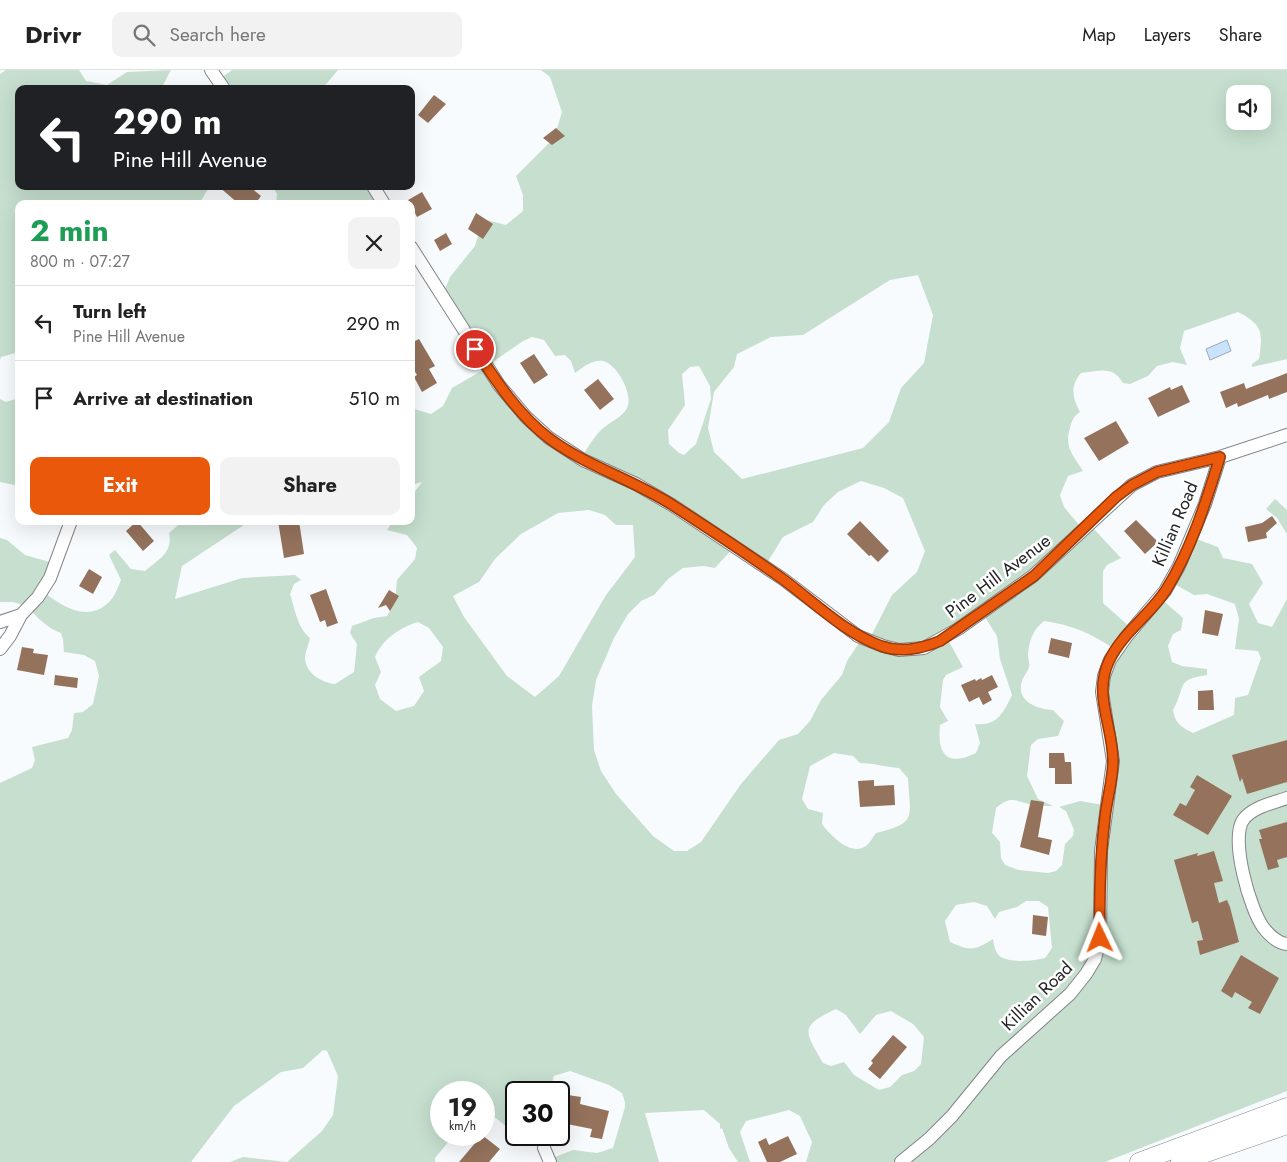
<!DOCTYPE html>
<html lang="en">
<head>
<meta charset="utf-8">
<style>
  :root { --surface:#fff; --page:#f2f2f2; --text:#222; --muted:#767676; --line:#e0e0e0; --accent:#ea580c }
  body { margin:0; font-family:Jost,sans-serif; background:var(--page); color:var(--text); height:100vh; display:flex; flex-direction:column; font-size:19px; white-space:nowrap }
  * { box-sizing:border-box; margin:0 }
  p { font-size:16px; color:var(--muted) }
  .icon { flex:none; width:28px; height:28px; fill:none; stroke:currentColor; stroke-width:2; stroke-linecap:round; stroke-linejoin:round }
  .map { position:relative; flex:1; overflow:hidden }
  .sheet { position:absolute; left:15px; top:130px; width:400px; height:325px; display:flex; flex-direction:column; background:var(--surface); border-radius:10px; box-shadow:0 5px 20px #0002 }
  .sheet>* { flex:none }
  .top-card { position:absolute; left:15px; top:15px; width:400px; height:105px; border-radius:10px; box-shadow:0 5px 20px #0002; background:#202124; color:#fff; overflow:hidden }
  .controls { position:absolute; left:1226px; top:15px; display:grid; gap:10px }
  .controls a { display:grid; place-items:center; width:45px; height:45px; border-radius:10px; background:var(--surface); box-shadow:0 5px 20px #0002; font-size:25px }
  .speed { position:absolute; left:430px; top:1011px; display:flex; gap:10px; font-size:25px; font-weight:700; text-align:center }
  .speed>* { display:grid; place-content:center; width:65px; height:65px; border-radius:50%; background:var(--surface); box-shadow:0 5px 20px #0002; line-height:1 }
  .speed small { font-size:12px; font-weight:400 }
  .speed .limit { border:2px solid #111; border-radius:8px; background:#fff; color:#111 }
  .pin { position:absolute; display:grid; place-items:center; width:42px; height:42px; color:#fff; margin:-21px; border:2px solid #fff; border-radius:50%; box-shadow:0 1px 5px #0007 }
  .me { position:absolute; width:55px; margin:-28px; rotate:358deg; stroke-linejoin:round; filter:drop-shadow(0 0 4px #0008) }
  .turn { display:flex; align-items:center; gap:18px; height:105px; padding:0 15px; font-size:22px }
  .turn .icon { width:65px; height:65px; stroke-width:2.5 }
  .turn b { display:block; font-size:35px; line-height:42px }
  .round { display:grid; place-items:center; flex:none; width:52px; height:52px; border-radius:10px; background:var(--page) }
  .overview { display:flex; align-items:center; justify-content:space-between; height:85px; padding:0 15px }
  h1 { font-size:30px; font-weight:700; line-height:38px; color:#1e9e55 }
  .cta { display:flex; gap:10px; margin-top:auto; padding:10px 15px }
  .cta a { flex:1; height:58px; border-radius:10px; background:var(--accent); color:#fff; font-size:20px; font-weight:700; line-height:58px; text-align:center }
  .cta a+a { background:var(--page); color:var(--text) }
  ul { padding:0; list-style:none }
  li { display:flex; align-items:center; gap:15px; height:75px; padding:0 15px; border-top:1px solid var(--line) }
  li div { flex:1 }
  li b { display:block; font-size:19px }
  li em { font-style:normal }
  header { display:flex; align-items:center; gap:30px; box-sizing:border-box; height:70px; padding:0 25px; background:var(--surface); border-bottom:1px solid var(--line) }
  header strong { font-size:24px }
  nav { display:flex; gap:28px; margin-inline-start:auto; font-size:18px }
  .search { width:350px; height:45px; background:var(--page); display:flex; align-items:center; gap:12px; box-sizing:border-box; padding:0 18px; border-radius:10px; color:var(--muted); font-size:19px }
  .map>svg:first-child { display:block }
</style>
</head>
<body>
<header>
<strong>Drivr</strong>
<div class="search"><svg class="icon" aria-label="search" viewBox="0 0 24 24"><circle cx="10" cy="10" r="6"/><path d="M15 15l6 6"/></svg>Search here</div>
<nav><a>Map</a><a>Layers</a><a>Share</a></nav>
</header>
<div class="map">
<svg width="1287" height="1092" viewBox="0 0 1287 1092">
  <rect width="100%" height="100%" fill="#f8fbfd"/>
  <!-- green -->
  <path fill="#c6dfce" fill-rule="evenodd" d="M 6,0 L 79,0 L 86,11 L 107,15 L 127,2 L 171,0 L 161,19 L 19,19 L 19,116 L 210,116 L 199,134 L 19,134 L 19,282 L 1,287 L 0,290 L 0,4 Z
    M 232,0 L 338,0 L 322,19 L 228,19 L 218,10 Z
    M 541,0 L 1287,0 L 1287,289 L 1252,297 L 1252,294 L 1259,289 C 1263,262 1263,255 1238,242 L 1184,261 L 1180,278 L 1187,295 L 1173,292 L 1157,296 L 1148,306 L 1130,314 L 1123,313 C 1113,295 1099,301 1081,303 C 1070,316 1072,328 1080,342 C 1073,347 1072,350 1070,358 C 1064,377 1073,385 1083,401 L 1068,406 L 1060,425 L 1064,437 L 1084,461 L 1092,457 L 1121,488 L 1107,495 L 1103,501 L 1103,533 L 1131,558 L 1159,527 L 1183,548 L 1181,560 L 1173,564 L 1168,576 L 1172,592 L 1182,596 L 1207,599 L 1207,605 C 1174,610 1187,616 1173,640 C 1175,653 1181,657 1193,663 L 1234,645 L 1235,628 L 1248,625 L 1261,588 L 1258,581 L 1235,579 L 1239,549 L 1235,534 L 1207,524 L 1194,525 L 1169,511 L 1191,467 L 1218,477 L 1223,488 L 1252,494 L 1263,513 L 1249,534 L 1258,553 L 1272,557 L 1287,529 L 1287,1021 L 1105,1092 L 806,1092 L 812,1072 L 800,1046 L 789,1040 L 746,1051 L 740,1062 L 750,1092 L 738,1092 L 729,1078 L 722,1058 L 720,1059 L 720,1054 L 704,1040 L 645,1043 L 659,1092 L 549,1092 L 550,1089 L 573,1080 L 597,1083 L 613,1078 L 625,1037 L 625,1032 L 622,1023 L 609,1015 L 570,1001 L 554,1006 L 549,1022 L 516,1022 L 516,1062 L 513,1062 L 487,1041 L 484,1041 L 484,1022 L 441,1022 L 441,1065 L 454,1065 L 435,1088 L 435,1092 L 230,1092 L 243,1087 L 287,1092 L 322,1061 L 333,1045 L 338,1006 L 327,981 L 323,980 L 303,998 L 281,1002 L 234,1036 L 191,1092 L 0,1092 L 0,713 L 32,698 L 35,690 L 32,677 L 68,668 L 72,660 L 74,643 L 83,642 L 93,634 L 99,606 L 95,591 L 84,585 L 64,582 L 63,570 L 61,563 C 48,558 36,548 29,537 L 13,532 L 0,532 L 0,468 L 7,470 L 25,485 L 53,493 L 41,520 C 61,536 88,554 110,531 C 115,526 118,517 121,510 L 109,485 L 115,480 L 131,499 L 145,501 C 159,489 173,483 169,463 L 183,451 L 250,451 L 182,496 L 175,529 L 242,508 L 295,505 L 301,510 L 294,514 L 290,524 C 295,539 297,557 310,568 C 309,574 305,582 305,589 C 306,603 322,613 335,614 L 354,602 L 357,574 L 350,563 L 352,556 L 374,548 L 387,546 L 395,532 L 397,510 L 415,489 L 417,478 L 407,465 L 387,460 L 393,451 L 411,451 L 411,427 L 422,412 L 411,415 L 411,338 L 431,344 L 443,336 L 452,318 L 490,296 L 525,341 L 554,367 L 583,385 C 588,377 594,367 601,360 C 608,353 623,347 627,338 C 634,325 617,294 603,291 C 593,289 583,297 575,303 L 571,291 L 565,285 L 555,286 L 544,270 L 532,267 L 523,271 L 490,294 L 443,224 L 450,207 L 475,176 L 483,149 L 506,155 L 523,141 L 523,125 L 516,106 L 554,68 L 562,42 L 550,7 ZM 1235,24 L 1262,24 L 1262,51 L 1235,51 ZM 918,205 L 933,245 L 924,293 L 901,318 L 889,352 L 863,378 L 742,409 L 714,382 L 708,358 L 714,322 L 734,297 L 737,284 L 771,267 L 803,265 L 890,210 ZM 699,296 L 710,316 L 711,329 L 696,374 L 684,385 L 679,383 L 669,374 L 668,360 L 685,335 L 682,304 L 690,297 ZM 861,411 L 884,418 L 903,428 L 925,481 L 917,502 L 892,525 L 871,566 L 863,567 L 847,591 L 842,605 L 821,630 L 810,651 L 798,664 L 779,670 L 741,714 L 701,772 L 687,781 L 674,781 L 653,766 L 616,724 L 601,701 L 594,680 L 592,636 L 596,610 L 614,568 L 628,544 L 641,531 L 654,525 L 668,509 L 683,498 L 704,496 L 715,498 L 736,475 L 767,493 L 783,467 L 813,452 L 824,435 L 838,422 ZM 589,440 L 605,445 L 616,455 L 633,455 L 635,487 L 606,525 L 559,606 L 535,627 L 507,606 L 464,547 L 453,526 L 479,512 L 495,489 L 521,464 L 558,443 ZM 983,544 L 997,566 L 1000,589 L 1012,625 C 1003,643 998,656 975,654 L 980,673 L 976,683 C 947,697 937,685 940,655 L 948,651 L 940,637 L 943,610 L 946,605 L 963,597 L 947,568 ZM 1044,551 C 1072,555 1091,563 1114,579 L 1096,622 L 1103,644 L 1111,695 L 1103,735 L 1080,731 L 1059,737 L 1066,741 L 1074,760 L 1073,766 L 1065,774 L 1062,795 L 1056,801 L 1048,803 L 1019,800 L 1005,795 L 1001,788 L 1000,772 L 992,763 L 996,738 C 1010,726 1014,730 1029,734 C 1036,736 1046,736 1053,736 L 1038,729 L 1027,706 L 1031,675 L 1038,669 L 1058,666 L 1064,651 L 1053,640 C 1038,640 1015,631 1022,611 C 1023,606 1028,602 1029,597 C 1030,593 1028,589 1028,585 C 1029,570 1033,560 1044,551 ZM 418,552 L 429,558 L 443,577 L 441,591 L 419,607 L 424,621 L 414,636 L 396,641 L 380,629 L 375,615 L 381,602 L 375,587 C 382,570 400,557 418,552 ZM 834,683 L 853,686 L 860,693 C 874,693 885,697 899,698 L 908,708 C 910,747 918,753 876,763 C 873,767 870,773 866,776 C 851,787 830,765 822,754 L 823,743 L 808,739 L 802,729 L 810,696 ZM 1026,831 L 1039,831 L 1048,837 L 1052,878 L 1045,888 C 1034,891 1011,893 1001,887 C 995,883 994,875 993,869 C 974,881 970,881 950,872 L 945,851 L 956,835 L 974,832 L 987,836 L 995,849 L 999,842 L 1017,837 ZM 836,939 L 846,945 L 860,964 L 876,945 L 891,941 L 913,954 L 924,967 L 921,994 L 914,1001 L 902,1005 L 890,1017 L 879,1020 L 854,1005 L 844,992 L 831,996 L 823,993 C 805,961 798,957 836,939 Z
    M 272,116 L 379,116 L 389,134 L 276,134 L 277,124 Z
    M 19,328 L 19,416 L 0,412 L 0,329 L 6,332 Z
    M 1275,429 L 1287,440 L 1287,464 L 1277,448 L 1266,439 Z"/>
  <!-- water -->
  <path fill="#c9e3fc" stroke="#98aabc" d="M 1227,270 L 1231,281 L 1210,290 L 1206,279 Z"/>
  <!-- building -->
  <path fill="#94725c" d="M 434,25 L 446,34 L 428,53 L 418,45 Z
    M 556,58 L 565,66 L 552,75 L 543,68 Z
    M 218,116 L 249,116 L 261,126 L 255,134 L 239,134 Z
    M 422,122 L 432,139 L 417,147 L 408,130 Z
    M 476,143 L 493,154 L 483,169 L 468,159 Z
    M 446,163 L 452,174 L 440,181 L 434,170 Z
    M 419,269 L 435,296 L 429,299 L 437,313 L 422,322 L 414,307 L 417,305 L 411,295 L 411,273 Z
    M 534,284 L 548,305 L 534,314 L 520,293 Z
    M 1287,303 L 1287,322 L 1269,329 L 1268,325 L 1238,337 L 1237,333 L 1226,338 L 1220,322 L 1244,313 L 1246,319 Z
    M 598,309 L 614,329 L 600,340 L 584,320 Z
    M 1182,315 L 1190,332 L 1158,347 L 1148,328 L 1170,317 L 1171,320 Z
    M 1116,351 L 1129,373 L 1099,391 L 1084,368 Z
    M 1272,446 L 1277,453 L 1266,463 L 1267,468 L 1248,472 L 1245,457 L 1262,453 Z
    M 1136,450 L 1158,472 L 1145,484 L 1124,461 Z
    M 137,451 L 154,471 L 143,481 L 126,461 Z
    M 278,451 L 299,451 L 304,484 L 284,488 Z
    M 860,451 L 889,481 L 878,492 L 871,485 L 869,486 L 847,464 Z
    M 89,499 L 102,507 L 93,524 L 79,516 Z
    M 326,519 L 338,553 L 327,557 L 325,550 L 320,552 L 310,525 Z
    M 389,520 L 399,526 L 390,541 L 386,535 L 378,538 Z
    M 1205,540 L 1223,544 L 1218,566 L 1202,563 Z
    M 1051,568 L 1072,573 L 1069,588 L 1048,583 Z
    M 22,577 L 34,579 L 33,583 L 48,585 L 44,605 L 17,600 Z
    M 55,605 L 78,608 L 77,618 L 54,615 Z
    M 992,605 L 998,617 L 988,622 L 992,630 L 983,635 L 979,627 L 969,632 L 961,615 L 975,609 L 976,611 L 981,608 L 982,610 Z
    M 1213,620 L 1214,640 L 1198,640 L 1198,621 Z
    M 1287,670 L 1287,712 L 1247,724 L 1242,708 L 1240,712 L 1232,685 Z
    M 1049,683 L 1064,683 L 1065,692 L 1071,692 L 1072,714 L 1055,714 L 1055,698 L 1049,698 Z
    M 1197,705 L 1232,726 L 1208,765 L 1173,745 L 1180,733 L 1186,736 L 1195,720 L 1190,717 Z
    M 874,710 L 874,716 L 894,715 L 895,735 L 860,737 L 858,711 Z
    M 1031,730 L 1044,732 L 1038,767 L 1052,770 L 1049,785 L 1020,777 Z
    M 1287,752 L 1287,787 L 1277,790 L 1279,797 L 1268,800 L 1259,769 L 1262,769 L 1259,760 Z
    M 1214,781 L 1223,811 L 1214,813 L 1219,833 L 1227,830 L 1230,837 L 1239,872 L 1200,885 L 1197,871 L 1203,870 L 1198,851 L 1192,853 L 1174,790 L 1198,783 L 1197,786 Z
    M 1033,845 L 1048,847 L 1046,866 L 1032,864 Z
    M 1241,885 L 1279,908 L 1260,944 L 1248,938 L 1252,932 L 1235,922 L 1232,928 L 1221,921 Z
    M 893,965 L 907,977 L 880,1009 L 868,999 L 873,993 L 871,991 Z
    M 568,1025 L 581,1027 L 580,1034 L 609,1041 L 602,1069 L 590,1067 L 592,1059 L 562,1053 Z
    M 482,1065 L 500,1079 L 489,1092 L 459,1092 Z
    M 788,1066 L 797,1084 L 780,1092 L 767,1092 L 758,1072 L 766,1068 L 769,1075 Z"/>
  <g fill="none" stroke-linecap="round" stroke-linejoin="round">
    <defs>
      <path id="minor" d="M 211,0 L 224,19
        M 373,116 L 384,134
        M 411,177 L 499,315 L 526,347 L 549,368 L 583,390 L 636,414 L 672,435 L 783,509 L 858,566 L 883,576 L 899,580 L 924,578 L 958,559 L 1033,506 L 1132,415 L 1157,402 L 1220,387 L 1287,365
        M 0,552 L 21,545
        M 0,579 L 10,566 L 21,545 L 38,527 L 50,508 L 71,451
        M 1287,728 C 1273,733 1252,737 1243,750 C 1230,770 1250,839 1263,857 C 1269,865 1277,873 1287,874
        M 544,1078 L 550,1092
        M 901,1092 L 929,1069 L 952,1046 L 1001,986 L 1070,924 L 1086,904 L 1095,889 L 1100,868 L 1101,781 L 1113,691 L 1102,622 L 1104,606 L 1110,590 L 1126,567 L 1165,521 L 1179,496 L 1205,434 L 1220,387"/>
      <path id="highway" d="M 1139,1092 L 1287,1037
        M 1180,1092 L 1287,1055"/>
    </defs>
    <!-- minor casing -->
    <use href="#minor" stroke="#838588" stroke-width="14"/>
    <!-- highway casing -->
    <use href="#highway" stroke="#838588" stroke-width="19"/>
    <!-- minor -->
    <use href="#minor" stroke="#fff" stroke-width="12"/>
    <!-- highway -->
    <use href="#highway" stroke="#fff" stroke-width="18"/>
  </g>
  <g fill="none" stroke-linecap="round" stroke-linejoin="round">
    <defs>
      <path id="route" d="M 475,279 C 496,311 519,346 550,369 C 588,397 634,410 674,436 C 711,460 748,484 784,510 C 815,533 844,562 881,576 C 901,583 920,579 940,571 L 1034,506 L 1116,427 L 1132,415 L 1157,402 L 1220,387 C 1206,432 1191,480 1166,520 C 1150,545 1122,563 1109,591 C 1093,625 1113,656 1113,691 C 1113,709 1107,729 1105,747 C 1100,787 1099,827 1100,868"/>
    </defs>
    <!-- route casing -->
    <use href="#route" stroke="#983908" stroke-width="12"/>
    <!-- route -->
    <use href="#route" stroke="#ea580c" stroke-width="9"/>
  </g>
  <g text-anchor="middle" stroke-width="5" stroke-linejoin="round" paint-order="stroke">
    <!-- street labels -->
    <g font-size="18" fill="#242526" stroke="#fff">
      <text transform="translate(1175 454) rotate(-67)" y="6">Killian Road</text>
      <text transform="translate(998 506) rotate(-37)" y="6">Pine Hill Avenue</text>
      <text transform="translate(1037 926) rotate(-44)" y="6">Killian Road</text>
    </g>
  </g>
</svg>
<div class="controls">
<a><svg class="icon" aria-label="sound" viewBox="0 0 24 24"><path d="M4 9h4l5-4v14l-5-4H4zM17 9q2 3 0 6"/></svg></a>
</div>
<div class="speed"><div>19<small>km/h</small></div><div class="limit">30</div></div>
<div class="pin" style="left:475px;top:279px;background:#d93025"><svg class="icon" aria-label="arrive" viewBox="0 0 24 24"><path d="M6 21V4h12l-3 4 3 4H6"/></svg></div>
<svg class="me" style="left:1100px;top:868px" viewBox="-20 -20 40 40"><path d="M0-17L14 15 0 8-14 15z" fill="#ea580c" stroke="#fff" stroke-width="4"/></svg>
<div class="top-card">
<div class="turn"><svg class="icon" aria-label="left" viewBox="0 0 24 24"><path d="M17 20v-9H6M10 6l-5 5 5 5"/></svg><div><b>290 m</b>Pine Hill Avenue</div></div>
</div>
<section class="sheet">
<div class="overview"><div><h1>2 min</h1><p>800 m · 07:27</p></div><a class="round"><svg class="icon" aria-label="close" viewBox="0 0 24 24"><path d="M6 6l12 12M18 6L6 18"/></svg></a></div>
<ul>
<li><svg class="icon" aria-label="left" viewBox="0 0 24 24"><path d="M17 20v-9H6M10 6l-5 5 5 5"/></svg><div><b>Turn left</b><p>Pine Hill Avenue</p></div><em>290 m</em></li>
<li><svg class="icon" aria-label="arrive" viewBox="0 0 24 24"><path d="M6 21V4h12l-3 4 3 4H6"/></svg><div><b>Arrive at destination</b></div><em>510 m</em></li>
</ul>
<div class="cta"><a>Exit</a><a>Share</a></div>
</section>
</div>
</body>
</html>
